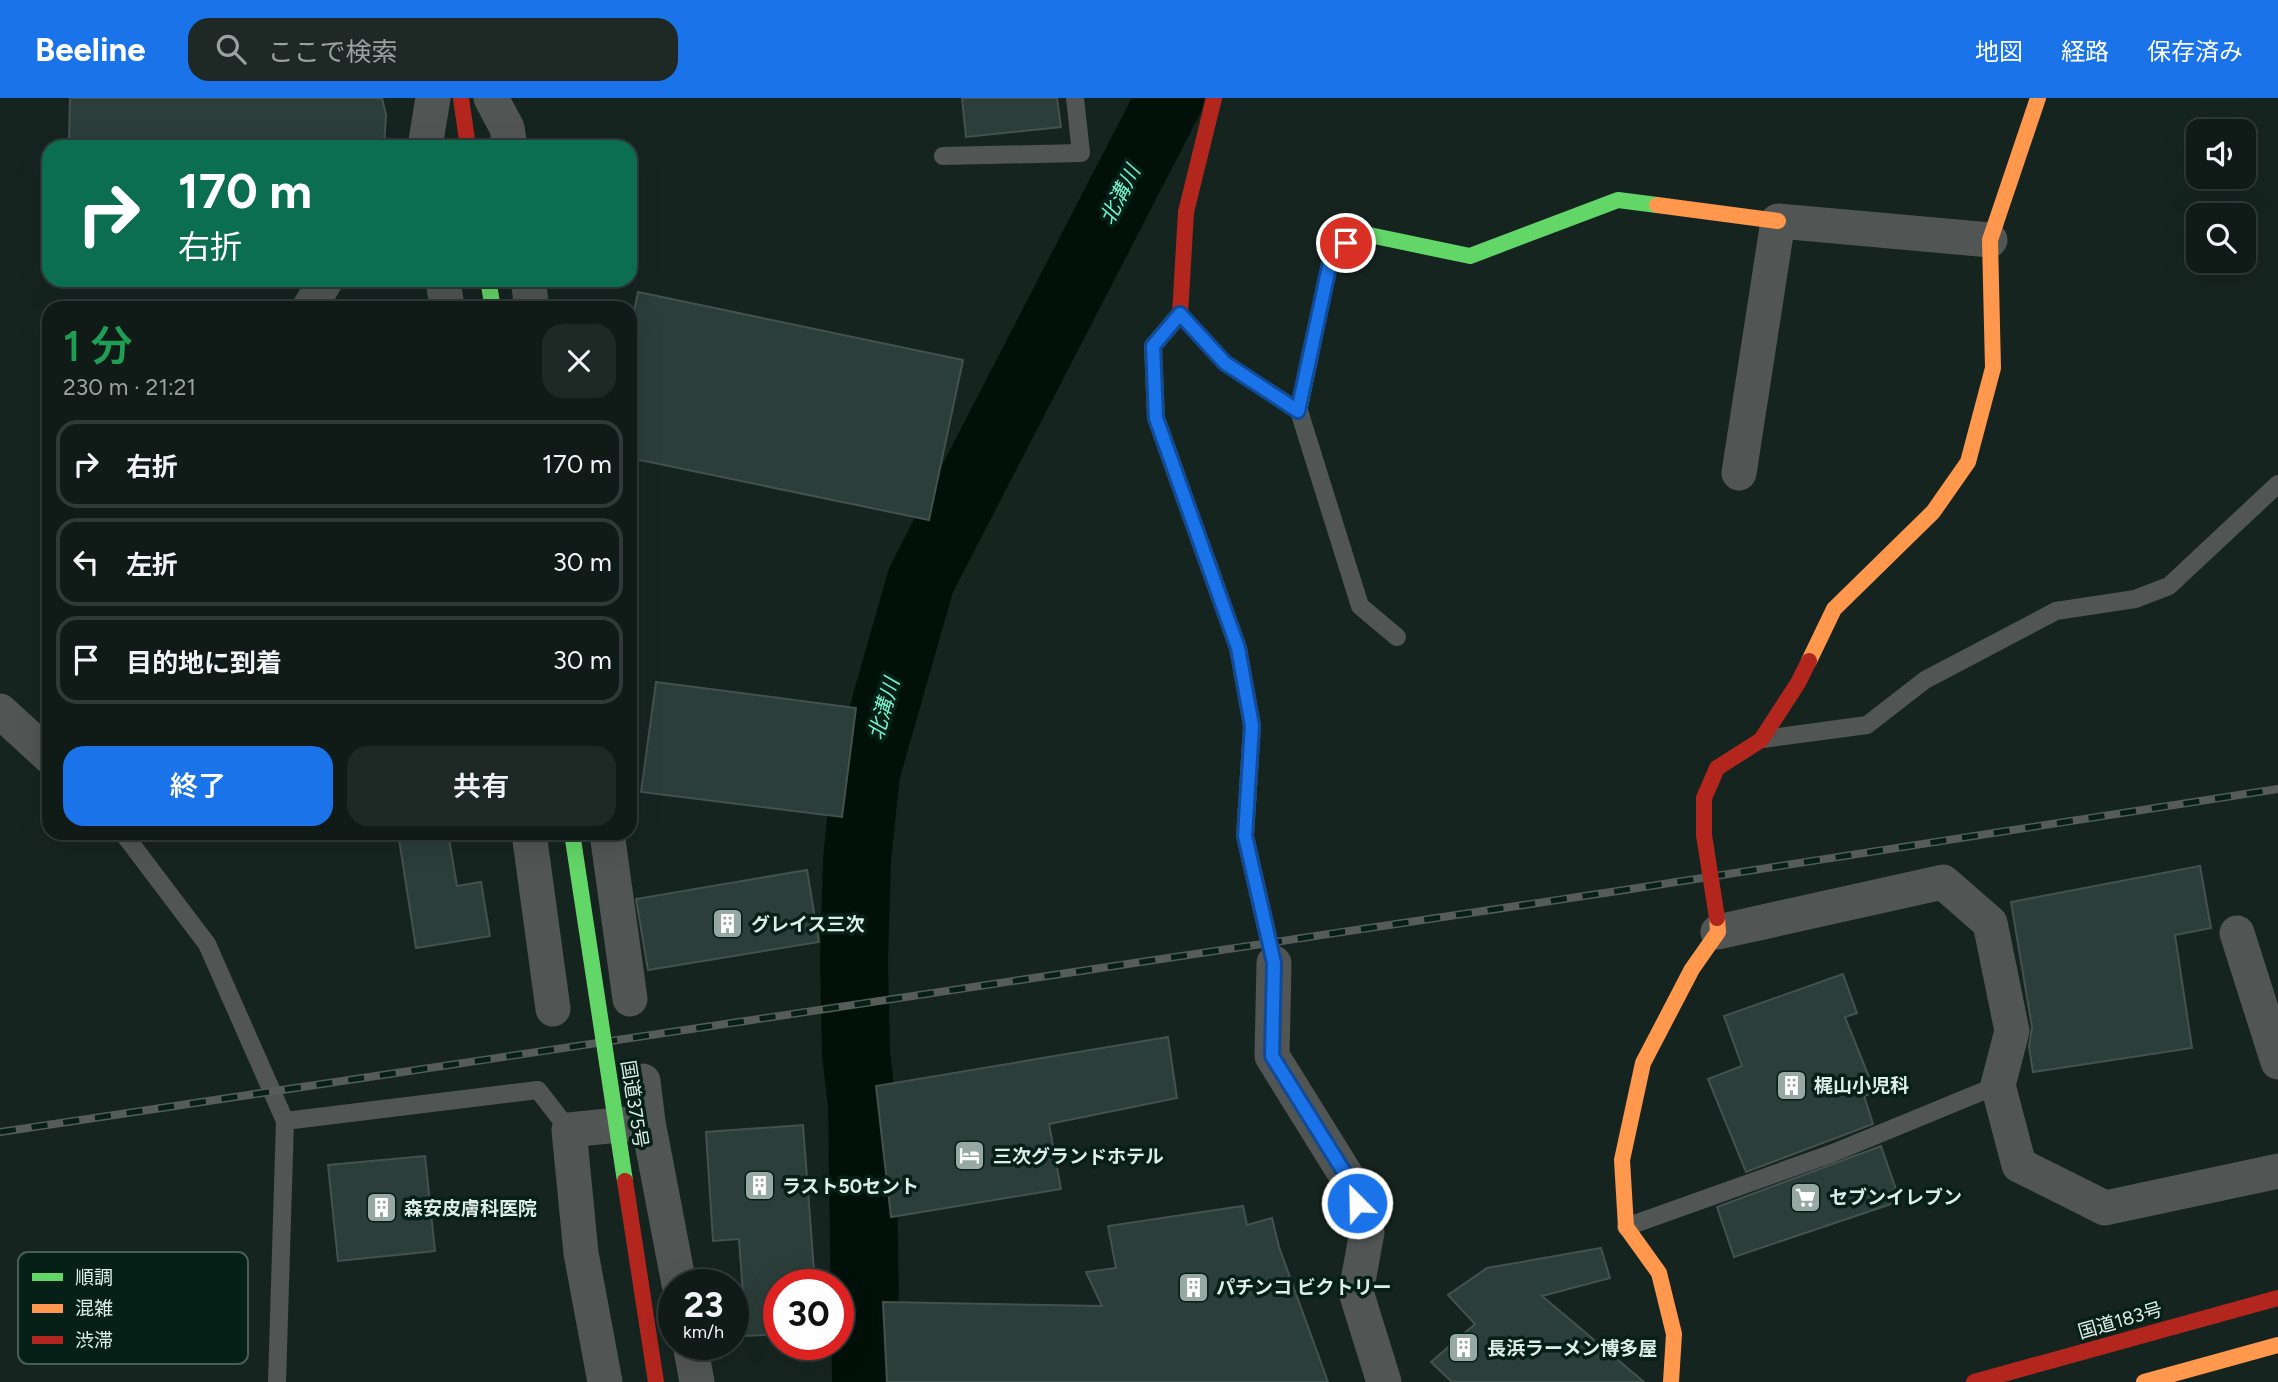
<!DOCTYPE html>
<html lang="ja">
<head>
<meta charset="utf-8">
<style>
  :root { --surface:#101b18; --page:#1e2825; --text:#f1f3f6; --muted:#9ca1a2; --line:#303937; --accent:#1a73e8 }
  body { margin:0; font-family:Figtree,"Noto Sans JP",sans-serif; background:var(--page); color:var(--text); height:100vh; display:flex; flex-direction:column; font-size:26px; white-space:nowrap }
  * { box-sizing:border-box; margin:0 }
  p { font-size:23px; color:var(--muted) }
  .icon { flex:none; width:38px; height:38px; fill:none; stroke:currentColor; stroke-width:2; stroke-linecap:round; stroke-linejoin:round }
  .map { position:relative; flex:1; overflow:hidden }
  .sheet { position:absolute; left:42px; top:203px; width:595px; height:539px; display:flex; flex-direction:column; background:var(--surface); border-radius:21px; box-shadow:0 7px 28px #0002,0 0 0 2px var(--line) }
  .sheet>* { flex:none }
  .banner { position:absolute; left:42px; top:42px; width:595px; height:147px; border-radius:21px; box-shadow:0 7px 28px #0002,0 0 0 2px var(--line); background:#0b6e4f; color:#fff; overflow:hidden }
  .fabs { position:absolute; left:2186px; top:21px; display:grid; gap:14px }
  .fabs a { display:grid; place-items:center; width:70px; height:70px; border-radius:14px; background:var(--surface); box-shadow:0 7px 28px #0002,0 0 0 2px var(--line); font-size:35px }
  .speed { position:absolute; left:658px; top:1171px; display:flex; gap:14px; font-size:35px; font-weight:700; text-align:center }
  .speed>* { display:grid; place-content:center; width:91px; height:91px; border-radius:50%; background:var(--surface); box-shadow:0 7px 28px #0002,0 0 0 2px var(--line); line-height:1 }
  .speed small { font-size:18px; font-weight:400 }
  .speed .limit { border:10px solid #d22; background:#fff; color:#111 }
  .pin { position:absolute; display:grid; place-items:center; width:60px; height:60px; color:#fff; margin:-30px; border:4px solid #fff; border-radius:50%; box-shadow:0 2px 7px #0007 }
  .me { position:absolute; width:77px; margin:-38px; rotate:337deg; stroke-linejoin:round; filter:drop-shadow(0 0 5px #0008) }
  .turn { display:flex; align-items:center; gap:24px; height:147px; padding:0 21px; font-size:32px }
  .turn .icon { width:91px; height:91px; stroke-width:2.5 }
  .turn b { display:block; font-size:49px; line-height:60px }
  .round { display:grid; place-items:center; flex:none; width:74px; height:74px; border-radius:21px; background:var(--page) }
  .headline { display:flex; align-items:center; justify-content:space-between; height:119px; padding:0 21px }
  h1 { font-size:42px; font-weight:600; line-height:52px; color:#1e9e55 }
  .action { display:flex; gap:14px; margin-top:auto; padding:14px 21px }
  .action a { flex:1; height:80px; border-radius:21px; background:var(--accent); color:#fff; font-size:28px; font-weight:600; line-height:80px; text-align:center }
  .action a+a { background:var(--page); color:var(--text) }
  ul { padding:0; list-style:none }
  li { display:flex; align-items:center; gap:21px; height:88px; margin:0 14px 10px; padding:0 7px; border:4px solid var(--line); border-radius:21px }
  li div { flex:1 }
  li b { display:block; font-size:26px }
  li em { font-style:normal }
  header { display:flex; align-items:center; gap:42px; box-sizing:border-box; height:98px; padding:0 35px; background:var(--accent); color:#fff }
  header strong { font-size:33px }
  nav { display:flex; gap:38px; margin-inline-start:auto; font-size:24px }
  .search { width:490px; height:63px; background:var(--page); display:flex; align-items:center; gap:18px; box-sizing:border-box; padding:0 24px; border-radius:21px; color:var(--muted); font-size:26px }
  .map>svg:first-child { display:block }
</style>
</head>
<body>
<header>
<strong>Beeline</strong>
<div class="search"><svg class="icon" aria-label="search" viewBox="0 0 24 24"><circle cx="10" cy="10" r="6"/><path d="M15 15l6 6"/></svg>ここで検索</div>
<nav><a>地図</a><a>経路</a><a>保存済み</a></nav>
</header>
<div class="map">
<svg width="2278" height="1284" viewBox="0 0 2278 1284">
  <rect width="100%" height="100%" fill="#162420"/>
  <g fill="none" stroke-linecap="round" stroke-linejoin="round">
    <!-- river -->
    <path stroke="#02100a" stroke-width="68" d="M 866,1284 L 862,1007 L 856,955 L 854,864 L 857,762 L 866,675 L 921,482 L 1170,0"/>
  </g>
  <!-- building -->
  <path fill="#2b3e39" stroke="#45514d" stroke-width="2" d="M 70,0 L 382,0 L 386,17 L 384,49 L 179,49 L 69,44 Z
    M 962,0 L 1057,0 L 1061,29 L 966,39 Z
    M 638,194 L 963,262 L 929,422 L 630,360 L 630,233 Z
    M 656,584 L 856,610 L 842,719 L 641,694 Z
    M 398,735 L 448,735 L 457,788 L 481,784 L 490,838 L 416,850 Z
    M 2200,768 L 2211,830 L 2175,837 L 2192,950 L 2033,974 L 2029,949 L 2032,929 L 2011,804 Z
    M 807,772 L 819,844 L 648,872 L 636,801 Z
    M 1843,876 L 1857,915 L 1845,919 L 1875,994 L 1864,998 L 1873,1026 L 1746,1074 L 1708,981 L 1742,968 L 1724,918 Z
    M 1168,939 L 1177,1000 L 1049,1026 L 1061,1091 L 891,1119 L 876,988 Z
    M 803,1027 L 815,1186 L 779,1186 L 779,1236 L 746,1238 L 739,1141 L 713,1143 L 706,1034 Z
    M 1881,1048 L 1900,1103 L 1734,1159 L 1717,1109 Z
    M 425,1058 L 435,1153 L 338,1163 L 328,1067 Z
    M 1243,1108 L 1247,1127 L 1272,1120 L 1279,1149 L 1328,1284 L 887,1284 L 883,1204 L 1102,1208 L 1086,1174 L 1116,1170 L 1108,1128 Z
    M 1601,1150 L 1610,1180 L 1542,1198 L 1644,1284 L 1452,1284 L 1431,1264 L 1475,1226 L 1448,1197 L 1487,1170 Z"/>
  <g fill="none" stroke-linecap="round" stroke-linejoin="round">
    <!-- lane -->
    <path stroke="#515654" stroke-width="18" d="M 943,58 L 1081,55 L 1075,0
      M 1180,216 L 1153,248 L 1156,320 L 1238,550 L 1252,628 L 1245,738 L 1274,865
      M 1299,313 L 1360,508 L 1397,539
      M 1763,641 L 1867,627 L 1925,582 L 2056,513 L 2135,501 L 2169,488 L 2278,386
      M 123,735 L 207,846 L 285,1023 L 277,1284
      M 285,1023 L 538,992 L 569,1032
      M 1626,1129 L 1833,1055 L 1998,987"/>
    <!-- street -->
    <path stroke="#515654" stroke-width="35" d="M 491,0 L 507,30 L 510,49
      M 425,49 L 433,0
      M 443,182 L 447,210
      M 528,182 L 532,210
      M 309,210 L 326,182
      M 1739,375 L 1778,123 L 1990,142
      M 0,613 L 49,658
      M 529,735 L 553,911
      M 607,735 L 630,901
      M 1718,834 L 1943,784 L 1990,825 L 2012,933 L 1998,987 L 2019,1067 L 2105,1110 L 2278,1073
      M 2237,835 L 2278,964
      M 1274,865 L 1272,958 L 1349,1082 L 1367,1134 L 1356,1194 L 1384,1284
      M 643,983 L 648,1024 L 679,1186
      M 690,1246 L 697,1284
      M 605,1284 L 581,1155 L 569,1032 L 648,1024"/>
    <!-- fast -->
    <path stroke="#63d668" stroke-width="16" d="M 488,182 L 493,210
      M 1277,299 L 1299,313 L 1332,155 L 1360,135 L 1470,158 L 1618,102 L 1657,107"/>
    <!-- slow -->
    <path stroke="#ff974d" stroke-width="16" d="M 1657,107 L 1778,123
      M 1809,563 L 1834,511 L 1933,414 L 1968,364 L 1993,270 L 1990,142 L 2038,0
      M 1671,1284 L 1674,1236 L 1659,1175 L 1626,1129 L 1622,1062 L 1643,965 L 1692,871 L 1718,834 L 1717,820
      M 2144,1284 L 2278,1247"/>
    <!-- jam -->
    <path stroke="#b3261e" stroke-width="16" d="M 461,0 L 468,49
      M 1214,0 L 1186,114 L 1180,216 L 1225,265 L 1277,299
      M 1704,737 L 1704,700 L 1717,670 L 1761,642 L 1798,585 L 1809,563
      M 1974,1284 L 2278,1200"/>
    <defs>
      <path id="rail" d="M 0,1034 L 1631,791 L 2278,691"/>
    </defs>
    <!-- rail casing -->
    <use href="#rail" stroke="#555c5a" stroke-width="8"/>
    <!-- rail -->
    <use href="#rail" stroke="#062018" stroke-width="5" stroke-dasharray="16" stroke-linecap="butt"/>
    <!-- fast-bridge -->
    <path stroke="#63d668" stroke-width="16" d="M 572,735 L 625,1083"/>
    <!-- jam-bridge -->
    <path stroke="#b3261e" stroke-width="16" d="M 1704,737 L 1717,820
      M 625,1083 L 656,1284"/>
  </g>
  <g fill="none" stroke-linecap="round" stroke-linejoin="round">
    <defs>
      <path id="route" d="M 1346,145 L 1332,155 L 1298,313 L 1225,265 L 1180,216 L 1153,248 L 1156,320 L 1238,550 L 1252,628 L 1245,738 L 1274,865 L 1272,958 L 1349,1082 L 1357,1105"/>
    </defs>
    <!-- route casing -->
    <use href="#route" stroke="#114b97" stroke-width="18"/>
    <!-- route -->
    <use href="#route" stroke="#1a73e8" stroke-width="12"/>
  </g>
  <!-- icons -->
  <defs>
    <symbol id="building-square" viewBox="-11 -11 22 22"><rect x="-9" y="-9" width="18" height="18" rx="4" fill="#97a7a1" stroke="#062018"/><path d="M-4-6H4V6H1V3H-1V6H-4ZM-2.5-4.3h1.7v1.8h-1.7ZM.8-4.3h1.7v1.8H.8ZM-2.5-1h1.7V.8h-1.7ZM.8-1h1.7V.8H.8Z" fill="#fff"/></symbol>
    <symbol id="hotel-square" viewBox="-11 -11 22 22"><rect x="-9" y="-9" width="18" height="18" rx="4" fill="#97a7a1" stroke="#062018"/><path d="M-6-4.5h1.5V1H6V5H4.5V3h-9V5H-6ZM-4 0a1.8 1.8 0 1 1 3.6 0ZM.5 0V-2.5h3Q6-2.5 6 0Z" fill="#fff"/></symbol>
    <symbol id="supermarket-square" viewBox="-11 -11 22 22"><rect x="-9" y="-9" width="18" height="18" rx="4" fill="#97a7a1" stroke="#062018"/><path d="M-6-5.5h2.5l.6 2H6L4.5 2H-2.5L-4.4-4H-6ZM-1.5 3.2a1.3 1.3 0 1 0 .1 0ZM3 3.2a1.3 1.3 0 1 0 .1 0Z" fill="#fff"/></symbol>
  </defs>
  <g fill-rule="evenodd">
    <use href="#building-square" x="710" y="808" width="35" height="35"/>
    <use href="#building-square" x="1774" y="970" width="35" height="35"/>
    <use href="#hotel-square" x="952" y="1040" width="35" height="35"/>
    <use href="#building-square" x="742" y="1070" width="35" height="35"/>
    <use href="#supermarket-square" x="1788" y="1082" width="35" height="35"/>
    <use href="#building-square" x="364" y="1092" width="35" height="35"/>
    <use href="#building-square" x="1176" y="1172" width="35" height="35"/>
    <use href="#building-square" x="1446" y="1232" width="35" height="35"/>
  </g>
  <g text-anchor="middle" stroke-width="7" stroke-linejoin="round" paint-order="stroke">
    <!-- poi labels -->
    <g font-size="19" font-weight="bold" fill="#ddede7" stroke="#062018" text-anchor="start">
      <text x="751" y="833">グレイス三次</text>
      <text x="1814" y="994">梶山小児科</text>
      <text x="993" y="1065">三次グランドホテル</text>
      <text x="782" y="1095">ラスト50セント</text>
      <text x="1829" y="1106">セブンイレブン</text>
      <text x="404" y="1117">森安皮膚科医院</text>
      <text x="1216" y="1196">パチンコ ビクトリー</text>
      <text x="1487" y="1257">長浜ラーメン博多屋</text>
    </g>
    <!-- street labels -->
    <g font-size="19" fill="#ddede7" stroke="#062018">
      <text transform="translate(635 1006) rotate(81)" y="7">国道375号</text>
      <text transform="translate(2120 1222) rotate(-16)" y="7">国道183号</text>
    </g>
    <!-- water labels -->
    <g font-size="21" font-style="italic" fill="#78f1cc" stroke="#062018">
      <text transform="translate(1120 97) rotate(-63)" y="7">北溝川</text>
      <text transform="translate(884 611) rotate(-74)" y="7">北溝川</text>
    </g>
  </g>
  <!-- legend -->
  <rect x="18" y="1154" width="230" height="112" rx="10" fill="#062018" stroke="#465e56" stroke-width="2"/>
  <rect x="32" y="1175" width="31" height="8" fill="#63d668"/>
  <rect x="32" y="1206" width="31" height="9" fill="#ff974d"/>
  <rect x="32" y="1238" width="31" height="8" fill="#b3261e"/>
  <g font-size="19" fill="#ddede7">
    <text x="75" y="1186">順調</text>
    <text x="75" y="1217">混雑</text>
    <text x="75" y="1249">渋滞</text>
  </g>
</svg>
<div class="fabs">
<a><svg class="icon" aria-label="sound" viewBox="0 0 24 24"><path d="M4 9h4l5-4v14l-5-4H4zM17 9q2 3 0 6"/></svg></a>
<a><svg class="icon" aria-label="search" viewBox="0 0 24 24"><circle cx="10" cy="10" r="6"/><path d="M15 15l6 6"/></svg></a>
</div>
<div class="speed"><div>23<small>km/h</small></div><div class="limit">30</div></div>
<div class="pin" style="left:1346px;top:145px;background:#d93025"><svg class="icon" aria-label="arrive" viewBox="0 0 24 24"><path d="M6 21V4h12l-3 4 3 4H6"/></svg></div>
<svg class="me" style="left:1357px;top:1105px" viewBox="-20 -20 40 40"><circle r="17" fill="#1a73e8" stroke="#fff" stroke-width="3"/><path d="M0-11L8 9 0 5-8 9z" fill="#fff"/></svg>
<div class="banner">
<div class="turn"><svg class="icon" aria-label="right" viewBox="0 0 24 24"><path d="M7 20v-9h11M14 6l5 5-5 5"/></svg><div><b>170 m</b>右折</div></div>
</div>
<section class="sheet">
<div class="headline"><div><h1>1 分</h1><p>230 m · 21:21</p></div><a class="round"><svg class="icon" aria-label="close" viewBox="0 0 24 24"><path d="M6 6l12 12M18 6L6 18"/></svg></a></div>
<ul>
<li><svg class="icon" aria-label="right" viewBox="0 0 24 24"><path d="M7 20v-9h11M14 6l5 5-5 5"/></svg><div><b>右折</b></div><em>170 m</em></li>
<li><svg class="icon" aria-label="left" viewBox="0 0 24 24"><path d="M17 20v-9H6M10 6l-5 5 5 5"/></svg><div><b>左折</b></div><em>30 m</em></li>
<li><svg class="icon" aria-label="arrive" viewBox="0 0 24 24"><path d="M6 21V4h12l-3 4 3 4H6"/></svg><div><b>目的地に到着</b></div><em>30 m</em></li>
</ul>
<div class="action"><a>終了</a><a>共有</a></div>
</section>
</div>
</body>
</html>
